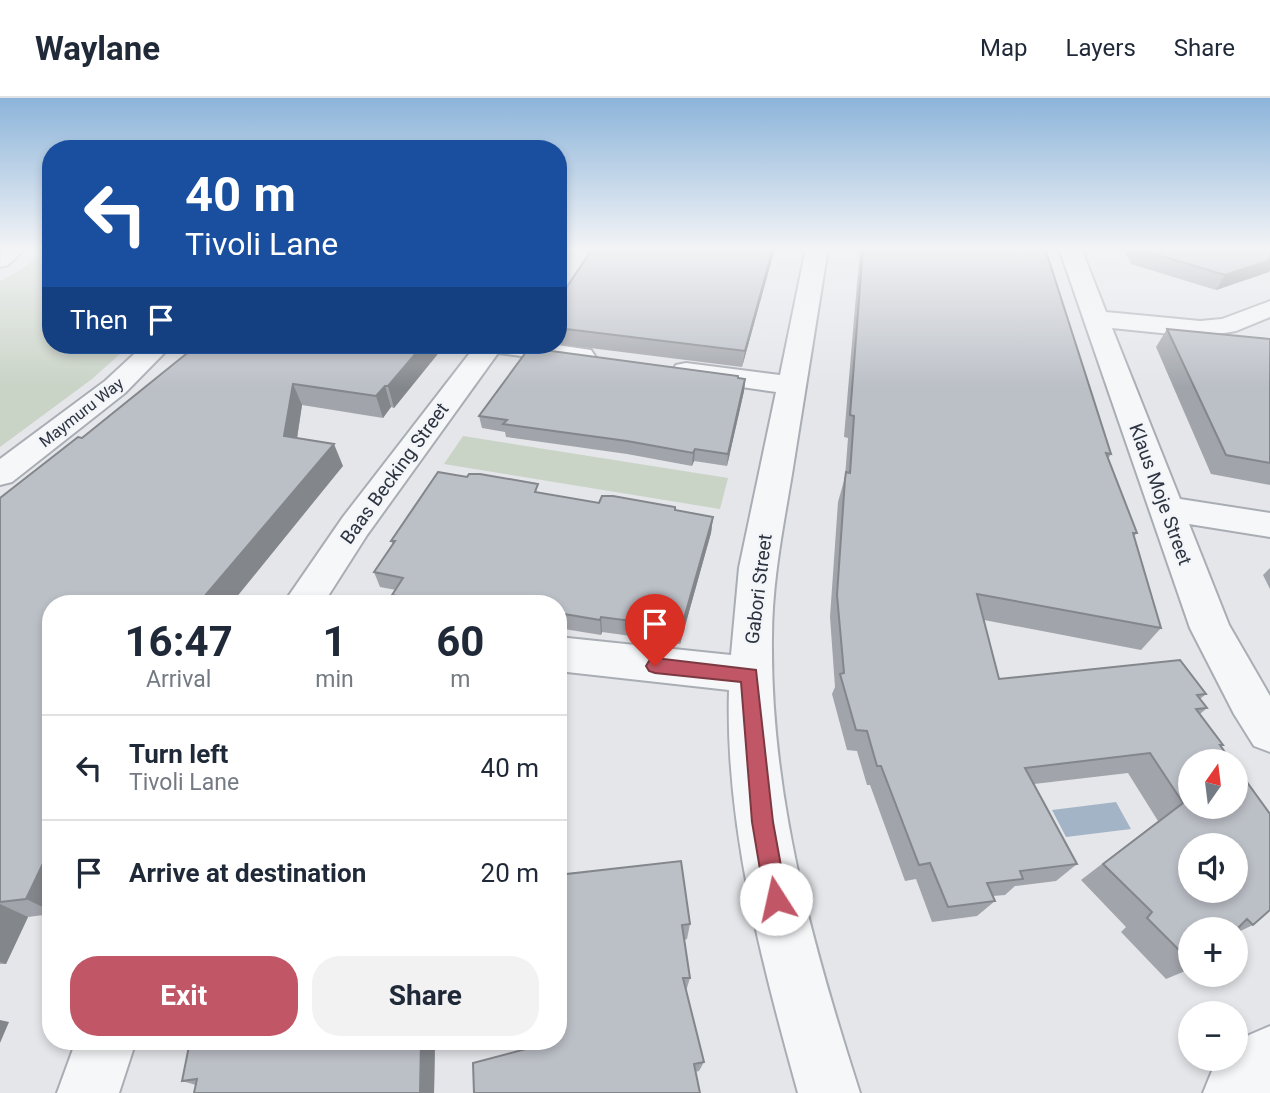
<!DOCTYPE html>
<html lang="en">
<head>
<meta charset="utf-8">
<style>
  :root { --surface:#fff; --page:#f2f2f3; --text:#1f2937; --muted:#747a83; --line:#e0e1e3; --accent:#c15766 }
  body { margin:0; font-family:Roboto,sans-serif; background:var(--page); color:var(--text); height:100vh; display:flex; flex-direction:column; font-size:26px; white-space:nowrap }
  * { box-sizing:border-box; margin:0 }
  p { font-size:23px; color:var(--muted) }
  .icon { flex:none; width:38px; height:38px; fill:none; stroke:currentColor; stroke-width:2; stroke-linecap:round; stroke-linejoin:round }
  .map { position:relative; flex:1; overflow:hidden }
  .sheet { position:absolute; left:42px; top:497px; width:525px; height:455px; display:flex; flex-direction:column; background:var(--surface); border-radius:28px; box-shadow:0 4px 10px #0003 }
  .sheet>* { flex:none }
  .guide { position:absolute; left:42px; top:42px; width:525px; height:214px; border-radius:28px; box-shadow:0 4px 10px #0003; background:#1a4fa0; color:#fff; overflow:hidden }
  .needle { width:46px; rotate:14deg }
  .tools { position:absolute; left:1178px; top:651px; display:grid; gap:14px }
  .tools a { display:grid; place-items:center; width:70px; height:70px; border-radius:50%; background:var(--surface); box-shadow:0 4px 10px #0003; font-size:35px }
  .pin { position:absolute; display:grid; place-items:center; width:60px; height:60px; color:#fff; margin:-72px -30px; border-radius:50% 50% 50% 0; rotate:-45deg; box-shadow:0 0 7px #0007 }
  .pin .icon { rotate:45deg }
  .me { position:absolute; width:77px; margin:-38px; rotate:350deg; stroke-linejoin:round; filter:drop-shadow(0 0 5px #0008) }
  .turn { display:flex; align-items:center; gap:24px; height:147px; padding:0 28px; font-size:32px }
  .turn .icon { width:91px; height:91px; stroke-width:2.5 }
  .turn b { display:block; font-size:49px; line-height:60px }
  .then { display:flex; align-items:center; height:66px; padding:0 28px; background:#0003; gap:14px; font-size:26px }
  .eta { display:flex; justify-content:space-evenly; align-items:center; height:119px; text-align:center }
  .eta b { font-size:42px; font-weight:700; line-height:49px }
  .cta { display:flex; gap:14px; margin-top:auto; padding:14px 28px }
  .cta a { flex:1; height:80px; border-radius:28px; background:var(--accent); color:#fff; font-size:28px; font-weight:700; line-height:80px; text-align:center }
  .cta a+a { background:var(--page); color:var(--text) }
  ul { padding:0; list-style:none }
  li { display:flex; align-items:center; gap:21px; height:105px; padding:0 28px; border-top:2px solid var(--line) }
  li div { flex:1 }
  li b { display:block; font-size:26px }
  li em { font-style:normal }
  header { display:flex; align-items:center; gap:42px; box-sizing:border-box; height:98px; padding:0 35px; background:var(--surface); border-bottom:2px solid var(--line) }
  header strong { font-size:33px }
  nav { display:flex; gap:38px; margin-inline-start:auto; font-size:24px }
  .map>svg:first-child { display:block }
</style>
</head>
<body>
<header>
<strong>Waylane</strong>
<nav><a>Map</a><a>Layers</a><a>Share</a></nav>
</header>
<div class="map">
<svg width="1270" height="995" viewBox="0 0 1270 995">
  <rect width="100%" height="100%" fill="#e4e6ea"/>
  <!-- green -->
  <path fill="#c9d3c6" d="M 48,150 L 51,150 L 51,247 L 130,247 L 92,281 L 0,349 L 0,183 L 22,171 Z
    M 463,338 L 728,380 L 720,411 L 444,366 Z"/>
  <!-- water -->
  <path fill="#a3b4c6" d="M 1116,704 L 1131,731 L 1066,739 L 1052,712 Z"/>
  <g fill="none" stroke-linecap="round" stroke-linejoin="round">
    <defs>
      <path id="minor" d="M 26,150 L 8,167 L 0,169 L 1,150 Z
        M 558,150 L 572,150 L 566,159 L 558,161 Z
        M 806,150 L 828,150 C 816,225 804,300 792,376 C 783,430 772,484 772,539 C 770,696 812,846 860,995 L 798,995 C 762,865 725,728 729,592 L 558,573 L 558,539 L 731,557 L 739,470 L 776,294 L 686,281 L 676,279 L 672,273 L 676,267 L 686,265 L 780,277 Z
        M 1059,150 L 1081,150 L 1106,214 L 1200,223 L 1222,221 L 1270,203 L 1270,219 L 1236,233 L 1200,239 L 1112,230 L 1180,401 L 1270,415 L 1270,439 L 1189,426 L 1229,527 L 1270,598 L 1270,654 L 1254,648 L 1234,616 L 1190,530 Z
        M 144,247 L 172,247 L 125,295 L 12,384 L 0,387 L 0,361 L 105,283 Z
        M 476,247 L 557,247 L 591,252 L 595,258 L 591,264 L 581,266 L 498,255 L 367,437 L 323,506 L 283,506 L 343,419 Z
        M 1270,928 L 1270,995 L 1203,995 L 1212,973 L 1224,961 L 1236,961 L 1236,950 L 1249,937 Z
        M 76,943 L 136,943 L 119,995 L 57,995 Z"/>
    </defs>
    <!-- minor casing -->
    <use href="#minor" stroke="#a9adb4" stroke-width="4"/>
    <!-- minor -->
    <use href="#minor" fill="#f6f7f9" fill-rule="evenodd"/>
  </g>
  <!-- wall -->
  <path fill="#a1a4aa" d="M 593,150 L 775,150 L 742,269 L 558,246 L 558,202 Z
    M 860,150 L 1045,150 L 1111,356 L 1108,361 L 1137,435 L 1134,438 L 1161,530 L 1141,552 L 984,522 L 999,581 L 1206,596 L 1200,601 L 1207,610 L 1200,616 L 1223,647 L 1221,649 L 1253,827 L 1236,835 L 1236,831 L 1190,831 L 1190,871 L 1166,881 L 1121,834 L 1126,829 L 1081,782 L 1158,723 L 1128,675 L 1034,686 L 1077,766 L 1056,783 L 1015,788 L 1005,797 L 993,798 L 995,803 L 977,818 L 932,824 L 916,781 L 905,783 L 870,687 L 867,687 L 857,653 L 847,652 L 832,596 L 835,589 L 830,519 L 838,404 L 845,379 L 848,340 L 844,339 Z
    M 1123,150 L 1270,150 L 1269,174 L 1216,192 L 1131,166 Z
    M 1167,231 L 1270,241 L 1270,387 L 1211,376 L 1156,249 Z
    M 195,247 L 445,247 L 394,310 L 391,309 L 383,320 L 302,307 L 297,340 L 343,368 L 51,506 L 51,816 L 28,819 L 6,866 L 0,866 L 0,400 L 82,340 L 189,254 L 188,252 Z
    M 738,280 L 745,281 L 744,293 L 727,368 L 694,363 L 692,368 L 627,356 L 506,339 L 505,334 L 482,330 L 479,318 Z
    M 539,395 L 599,405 L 675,412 L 713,419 L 711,435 L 680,546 L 632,536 L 631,538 L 602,534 L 601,537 L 558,530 L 558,506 L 396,506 L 392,497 L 396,492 L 380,489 L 374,474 L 393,447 L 391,443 Z
    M 1270,470 L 1270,491 L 1263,477 Z
    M 558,777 L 690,826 L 687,841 L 684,842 L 690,880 L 686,893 L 704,964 L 699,973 L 695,974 L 545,946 Z
    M 190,943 L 435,943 L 434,995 L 196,987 L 182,983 Z"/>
  <!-- shaded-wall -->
  <path fill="#83868b" d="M 773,150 L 775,150 L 742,269 L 745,253 Z
    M 1270,162 L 1270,172 L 1269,174 L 1216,192 L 1225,177 Z
    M 423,247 L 445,247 L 394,310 L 388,288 Z
    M 745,281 L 744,293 L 727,368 L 728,356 Z
    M 293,286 L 302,307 L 294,360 L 284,338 Z
    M 385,288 L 391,309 L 383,320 L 376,298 Z
    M 334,346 L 343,368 L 231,506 L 198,506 Z
    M 695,351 L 694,363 L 692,368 L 693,355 Z
    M 713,419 L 711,435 L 680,546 L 681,531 Z
    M 601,519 L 602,534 L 601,537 L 600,522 Z
    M 51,740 L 51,813 L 26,801 L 44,753 Z
    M 0,806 L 28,819 L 6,866 L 0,864 Z
    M 0,922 L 9,924 L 0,945 Z
    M 421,943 L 435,943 L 434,995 L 420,995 Z"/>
  <!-- building -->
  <path fill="#bbbfc6" stroke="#83868b" stroke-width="2" fill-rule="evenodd" d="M 593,150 L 773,150 L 745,253 L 558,230 L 558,202 Z
    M 863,150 L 1045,150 L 1111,356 L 1106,355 L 1137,435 L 1133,435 L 1161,530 L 977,496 L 999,581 L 1180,562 L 1206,596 L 1197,597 L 1207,610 L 1196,611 L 1223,647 L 1220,647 L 1231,663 L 1190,663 L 1190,709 L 1236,709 L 1236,669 L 1270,716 L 1270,812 L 1253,827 L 1247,821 L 1236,832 L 1190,831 L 1190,863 L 1147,820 L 1152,814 L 1103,766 L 1183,705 L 1150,655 L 1025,670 L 1077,766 L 1020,773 L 1023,781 L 987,785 L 995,803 L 948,809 L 930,765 L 919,767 L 881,668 L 877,668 L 867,633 L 856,632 L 840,576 L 844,575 L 837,497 L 845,381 L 846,374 L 850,375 L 854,318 L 850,317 ZM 1190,747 L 1236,747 L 1236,793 L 1190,793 Z
    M 1138,150 L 1270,150 L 1270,162 L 1225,177 L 1138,151 Z
    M 1167,231 L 1270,241 L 1270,365 L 1226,357 Z
    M 195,247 L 423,247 L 388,288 L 385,288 L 376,298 L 293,286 L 284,338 L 334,346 L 198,506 L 51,506 L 51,740 L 44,753 L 49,753 L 26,801 L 0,804 L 0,400 L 78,339 L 82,340 L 191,252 L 188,252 Z
    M 529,250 L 738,278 L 738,280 L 745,281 L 728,356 L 695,351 L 693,355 L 627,343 L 503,326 L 507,322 L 479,318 Z
    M 438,374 L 467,379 L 469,376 L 480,376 L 538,386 L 535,394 L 599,405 L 602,398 L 613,398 L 675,409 L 675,412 L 713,419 L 681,531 L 632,521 L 631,523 L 601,519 L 600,522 L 558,515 L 558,506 L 480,506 L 469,503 L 467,506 L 451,506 L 438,503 L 437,506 L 435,506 L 392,497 L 403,480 L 374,474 L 395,443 L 391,443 Z
    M 681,763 L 690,826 L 682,827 L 690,880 L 683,880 L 704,964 L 694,966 L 700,995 L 474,995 L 473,965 L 545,946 L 545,943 L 558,943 L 558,777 Z
    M 190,943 L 421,943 L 420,995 L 194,995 L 197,981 L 182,983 Z"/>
  <!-- sky -->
  <linearGradient id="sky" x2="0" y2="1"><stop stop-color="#8cb4da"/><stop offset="0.52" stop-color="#f3f4f6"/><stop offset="1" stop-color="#f3f4f6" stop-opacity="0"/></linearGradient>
  <rect width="1270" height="290" fill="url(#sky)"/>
  <!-- route -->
  <path fill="#c15766" stroke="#7d3942" stroke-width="2" d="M 655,560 L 756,572 L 773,724 L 787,801 L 784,808 L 776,812 L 768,808 L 765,801 L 752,724 L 741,584 L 655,575 L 649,573 L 646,568 L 649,563 Z"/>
  <g text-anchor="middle" stroke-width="5" stroke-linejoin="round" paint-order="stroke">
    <!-- far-street labels -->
    <g font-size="16" fill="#2d3441" stroke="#f3f5f8">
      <text transform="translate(81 314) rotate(-38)" y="6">Maymuru Way</text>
    </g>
    <!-- street labels -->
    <g font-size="19" fill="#2d3441" stroke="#f3f5f8">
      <text transform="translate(394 375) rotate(-54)" y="7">Baas Becking Street</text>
      <text transform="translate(1161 396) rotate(70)" y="7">Klaus Moje Street</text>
      <text transform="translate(758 491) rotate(-83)" y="7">Gabori Street</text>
    </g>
  </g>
</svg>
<div class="tools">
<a><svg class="needle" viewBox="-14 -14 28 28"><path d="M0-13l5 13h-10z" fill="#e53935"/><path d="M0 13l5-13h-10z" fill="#747a83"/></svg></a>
<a><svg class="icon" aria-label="sound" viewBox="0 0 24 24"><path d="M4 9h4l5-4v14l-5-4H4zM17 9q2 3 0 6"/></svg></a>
<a>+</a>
<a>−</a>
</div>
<div class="pin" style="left:655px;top:568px;background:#d93025"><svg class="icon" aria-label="arrive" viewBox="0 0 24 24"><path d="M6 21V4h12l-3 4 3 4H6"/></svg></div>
<svg class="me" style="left:776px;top:801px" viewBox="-20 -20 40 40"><circle r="19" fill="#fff"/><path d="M0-13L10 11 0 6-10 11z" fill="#c15766"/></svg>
<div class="guide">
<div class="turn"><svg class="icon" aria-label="left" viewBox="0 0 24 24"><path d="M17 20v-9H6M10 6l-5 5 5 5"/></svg><div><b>40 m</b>Tivoli Lane</div></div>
<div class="then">Then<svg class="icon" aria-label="arrive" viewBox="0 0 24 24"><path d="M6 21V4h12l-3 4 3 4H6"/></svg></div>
</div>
<section class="sheet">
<div class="eta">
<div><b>16:47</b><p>Arrival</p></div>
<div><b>1</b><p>min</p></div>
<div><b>60</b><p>m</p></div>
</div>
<ul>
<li><svg class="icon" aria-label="left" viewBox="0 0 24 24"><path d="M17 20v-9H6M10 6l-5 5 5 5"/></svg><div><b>Turn left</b><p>Tivoli Lane</p></div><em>40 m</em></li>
<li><svg class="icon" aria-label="arrive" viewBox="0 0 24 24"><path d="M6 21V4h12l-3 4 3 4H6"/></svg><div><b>Arrive at destination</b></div><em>20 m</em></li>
</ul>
<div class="cta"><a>Exit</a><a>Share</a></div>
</section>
</div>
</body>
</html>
